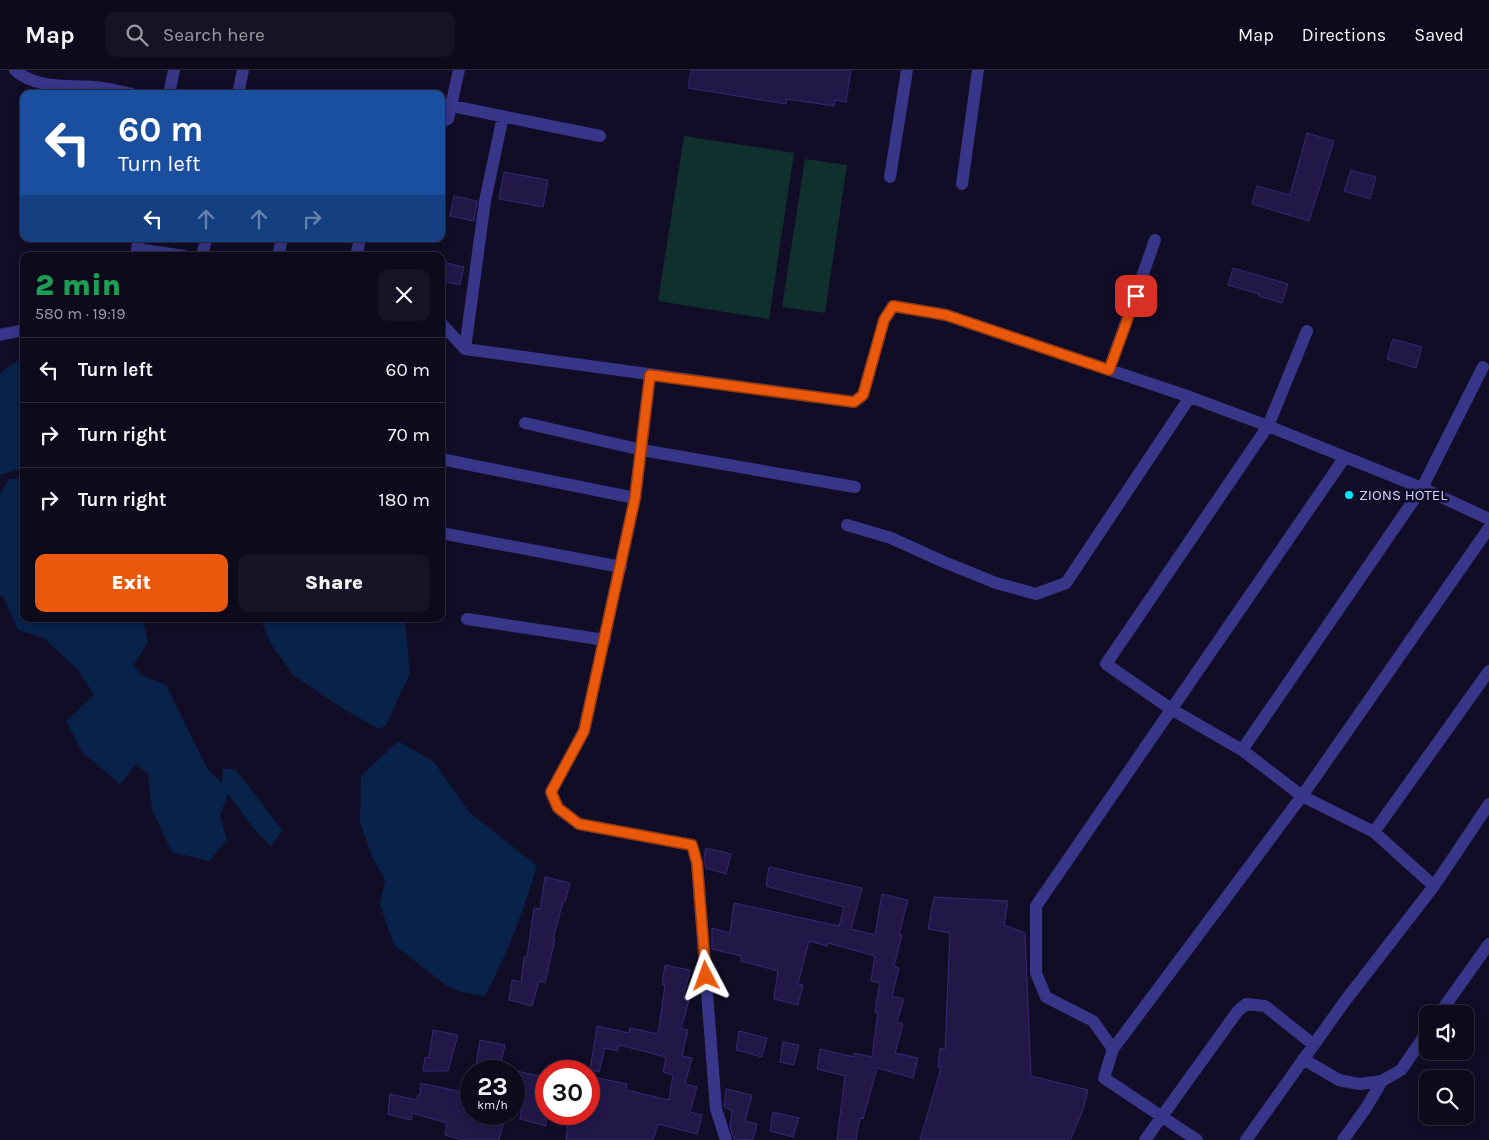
<!DOCTYPE html>
<html lang="en">
<head>
<meta charset="utf-8">
<style>
  :root { --surface:#0d0a1c; --page:#161325; --text:#f1f3f6; --muted:#9a9aa3; --line:#2d2b3b; --accent:#ea580c }
  body { margin:0; font-family:Karla,sans-serif; background:var(--page); color:var(--text); height:100vh; display:flex; flex-direction:column; font-size:19px; white-space:nowrap }
  * { box-sizing:border-box; margin:0 }
  p { font-size:16px; color:var(--muted) }
  .icon { flex:none; width:28px; height:28px; fill:none; stroke:currentColor; stroke-width:2; stroke-linecap:round; stroke-linejoin:round }
  .map { position:relative; flex:1; overflow:hidden }
  .panel { position:absolute; left:20px; top:182px; width:425px; height:370px; display:flex; flex-direction:column; background:var(--surface); border-radius:10px; box-shadow:0 2px 8px #0003,0 0 0 1px var(--line) }
  .panel>* { flex:none }
  .hud { position:absolute; left:20px; top:20px; width:425px; height:152px; border-radius:10px; box-shadow:0 2px 8px #0003,0 0 0 1px var(--line); background:#1a4fa0; color:#fff; overflow:hidden }
  .buttons { position:absolute; left:1419px; top:935px; display:grid; gap:10px }
  .buttons a { display:grid; place-items:center; width:55px; height:55px; border-radius:10px; background:var(--surface); box-shadow:0 2px 8px #0003,0 0 0 1px var(--line); font-size:25px }
  .speed { position:absolute; left:460px; top:990px; display:flex; gap:10px; font-size:25px; font-weight:700; text-align:center }
  .speed>* { display:grid; place-content:center; width:65px; height:65px; border-radius:50%; background:var(--surface); box-shadow:0 2px 8px #0003,0 0 0 1px var(--line); line-height:1 }
  .speed small { font-size:12px; font-weight:400 }
  .speed .limit { border:8px solid #d22; background:#fff; color:#111 }
  .pin { position:absolute; display:grid; place-items:center; width:42px; height:42px; color:#fff; margin:-21px; border-radius:10px; box-shadow:0 2px 8px #0006 }
  .me { position:absolute; width:55px; margin:-28px; rotate:356deg; stroke-linejoin:round; filter:drop-shadow(0 0 4px #0008) }
  .turn { display:flex; align-items:center; gap:18px; height:105px; padding:0 15px; font-size:22px }
  .turn .icon { width:65px; height:65px; stroke-width:2.5 }
  .turn b { display:block; font-size:35px; line-height:42px }
  .lanes { display:flex; align-items:center; height:48px; padding:0 15px; background:#0003; justify-content:center; gap:25px; direction:ltr }
  .lanes .off { opacity:.35 }
  .round { display:grid; place-items:center; flex:none; width:52px; height:52px; border-radius:10px; background:var(--page) }
  .overview { display:flex; align-items:center; justify-content:space-between; height:85px; padding:0 15px }
  h1 { font-size:30px; font-weight:800; line-height:38px; color:#1e9e55 }
  .cta { display:flex; gap:10px; margin-top:auto; padding:10px 15px }
  .cta a { flex:1; height:58px; border-radius:10px; background:var(--accent); color:#fff; font-size:20px; font-weight:800; line-height:58px; text-align:center }
  .cta a+a { background:var(--page); color:var(--text) }
  ul { padding:0; list-style:none }
  li { display:flex; align-items:center; gap:15px; height:65px; padding:0 15px; border-top:1px solid var(--line) }
  li div { flex:1 }
  li b { display:block; font-size:19px }
  li em { font-style:normal }
  header { display:flex; align-items:center; gap:30px; box-sizing:border-box; height:70px; padding:0 25px; background:var(--surface); border-bottom:1px solid var(--line) }
  header strong { font-size:24px }
  nav { display:flex; gap:28px; margin-inline-start:auto; font-size:18px }
  .search { width:350px; height:45px; background:var(--page); display:flex; align-items:center; gap:12px; box-sizing:border-box; padding:0 18px; border-radius:10px; color:var(--muted); font-size:19px }
  .map>svg:first-child { display:block }
</style>
</head>
<body>
<header>
<strong>Map</strong>
<div class="search"><svg class="icon" aria-label="search" viewBox="0 0 24 24"><circle cx="10" cy="10" r="6"/><path d="M15 15l6 6"/></svg>Search here</div>
<nav><a>Map</a><a>Directions</a><a>Saved</a></nav>
</header>
<div class="map">
<svg width="1489" height="1070" viewBox="0 0 1489 1070">
  <rect width="100%" height="100%" fill="#110d26"/>
  <!-- green -->
  <path fill="#10302e" d="M 684,66 L 794,83 L 769,249 L 658,231 Z
    M 805,89 L 847,95 L 825,243 L 782,237 Z"/>
  <!-- water -->
  <path fill="#092249" d="M 24,286 L 24,398 L 0,405 L 0,303 Z
    M 9,409 L 24,409 L 24,549 L 143,549 L 148,572 L 133,596 L 142,605 L 166,615 L 208,700 L 222,713 L 223,698 L 236,700 L 282,760 L 271,777 L 254,759 L 228,724 L 220,745 L 227,770 L 209,791 L 172,782 L 152,740 L 148,704 L 136,694 L 120,714 L 82,682 L 66,651 L 94,625 L 78,600 L 44,568 L 18,560 L 3,526 L 0,526 L 0,424 Z
    M 265,549 L 402,549 L 405,552 L 410,603 L 386,655 L 379,659 L 345,640 L 293,605 L 270,572 L 262,553 Z
    M 398,671 L 434,692 L 469,742 L 537,796 C 523,841 507,885 485,926 L 461,922 L 446,915 L 394,875 L 380,835 L 385,810 L 372,787 L 360,752 L 361,706 Z"/>
  <!-- building -->
  <path fill="#211848" stroke="#372975" d="M 691,0 L 851,0 L 846,32 L 835,30 L 834,36 L 787,29 L 786,34 L 688,18 Z
    M 1307,63 L 1334,71 L 1309,151 L 1252,134 L 1257,116 L 1290,125 Z
    M 1351,100 L 1376,107 L 1370,129 L 1344,121 Z
    M 504,102 L 548,110 L 543,137 L 499,129 Z
    M 454,126 L 477,131 L 474,151 L 450,146 Z
    M 441,192 L 464,197 L 460,215 L 441,211 Z
    M 1233,198 L 1288,214 L 1282,233 L 1259,226 L 1259,224 L 1228,215 Z
    M 1393,269 L 1422,277 L 1416,298 L 1387,289 Z
    M 706,778 L 731,784 L 726,804 L 706,798 L 704,788 Z
    M 769,797 L 862,818 L 851,859 L 875,865 L 882,824 L 908,830 L 899,864 L 902,865 L 894,896 L 899,898 L 892,926 L 904,929 L 897,952 L 903,954 L 895,983 L 918,988 L 913,1008 L 877,998 L 863,1049 L 860,1048 L 856,1070 L 837,1070 L 845,1006 L 817,999 L 820,979 L 854,987 L 854,983 L 872,987 L 878,943 L 875,942 L 880,913 L 871,911 L 875,886 L 828,873 L 827,876 L 809,871 L 798,914 L 803,915 L 798,935 L 774,929 L 778,901 L 741,891 L 741,886 L 712,879 L 712,858 L 730,863 L 734,833 L 839,856 L 844,837 L 766,816 Z
    M 545,807 L 570,813 L 565,832 L 563,832 L 553,869 L 555,869 L 545,913 L 539,911 L 532,936 L 509,930 L 512,910 L 521,912 L 524,887 L 527,887 L 534,838 L 540,839 Z
    M 934,827 L 1008,831 L 1004,855 L 1025,863 L 1031,1006 L 1088,1020 L 1083,1040 L 1070,1070 L 920,1070 L 941,998 L 938,997 L 940,978 L 945,979 L 950,863 L 928,859 Z
    M 665,895 L 690,900 L 683,928 L 689,930 L 681,959 L 688,960 L 682,986 L 692,988 L 685,1014 L 697,1017 L 690,1042 L 702,1045 L 697,1064 L 658,1054 L 653,1070 L 566,1070 L 569,1044 L 589,1044 L 589,1006 L 627,1014 L 626,1020 L 669,1030 L 673,1005 L 663,1002 L 666,987 L 619,975 L 617,981 L 605,978 L 599,1002 L 590,1000 L 597,956 L 629,963 L 630,958 L 658,964 L 665,915 L 662,914 Z
    M 433,960 L 458,965 L 448,1001 L 423,1001 L 425,987 L 429,988 Z
    M 739,961 L 767,968 L 762,987 L 736,980 Z
    M 480,970 L 505,975 L 499,1001 L 475,1001 Z
    M 783,972 L 799,975 L 794,995 L 780,992 Z
    M 517,1001 L 543,1007 L 536,1033 L 546,1035 L 546,1056 L 520,1049 L 524,1023 L 515,1020 Z
    M 421,1013 L 471,1024 L 471,1044 L 506,1044 L 499,1070 L 463,1070 L 445,1065 L 447,1053 L 412,1043 L 411,1050 L 388,1044 L 390,1024 L 417,1030 L 418,1025 L 420,1025 Z
    M 726,1019 L 752,1025 L 745,1051 L 757,1054 L 753,1070 L 734,1069 L 730,1057 L 732,1041 L 724,1037 Z
    M 773,1042 L 799,1048 L 793,1067 L 770,1061 Z"/>
  <g fill="none" stroke-linecap="round" stroke-linejoin="round">
    <!-- street -->
    <path stroke="#373688" stroke-width="12" d="M 15,0 C 36,19 67,15 94,17 C 107,18 119,21 132,24
      M 169,24 L 174,0
      M 238,24 L 243,0
      M 452,36 L 600,66
      M 441,52 L 448,49 L 459,0
      M 890,107 L 907,0
      M 962,114 L 978,0
      M 139,169 L 137,179 L 184,186
      M 202,186 L 206,169
      M 278,186 L 282,169
      M 356,186 L 360,169
      M 441,253 L 465,279 L 854,332 L 863,325 L 884,250 L 893,236 L 946,245 L 1190,327 L 1268,356 L 1422,418 L 1489,449
      M 1307,261 L 1268,356 L 1106,594 L 1171,639 L 1242,680 L 1302,726 L 1374,762 L 1434,816
      M 0,265 L 24,260
      M 465,279 L 485,131 L 503,46
      M 1109,300 L 1155,170
      M 650,305 L 635,428 L 584,661 L 551,722 L 558,738 L 579,754 L 692,775 L 697,793 L 716,1039 L 726,1070
      M 525,353 L 642,380 L 855,417
      M 441,389 L 635,428
      M 847,455 L 891,468 L 944,492 L 996,513 L 1036,524 L 1066,513 L 1190,327
      M 441,463 L 621,497
      M 467,549 L 605,570
      M 1242,680 L 1422,418 L 1483,297
      M 1374,762 L 1489,601
      M 1439,944 L 1489,874
      M 1113,979 L 1093,951 L 1046,927 L 1036,903 L 1036,836 L 1345,387
      M 1303,989 L 1339,1010 L 1359,1014 L 1382,1011
      M 1145,1070 L 1237,942 L 1246,934 L 1265,936 L 1314,975
      M 1197,1070 L 1104,1008 L 1113,979 L 1302,726 L 1489,458
      M 1246,1070 L 1345,931 L 1434,816 L 1489,734
      M 1343,1070 L 1366,1038 L 1382,1011 L 1401,1000 L 1428,961"/>
  </g>
  <g fill="none" stroke-linecap="round" stroke-linejoin="round">
    <defs>
      <path id="route" d="M 706,906 L 697,793 L 692,775 L 579,754 L 558,738 L 551,722 L 584,661 L 635,428 L 650,305 L 854,332 L 863,325 L 884,250 L 893,236 L 946,245 L 1109,300 L 1136,226"/>
    </defs>
    <!-- route casing -->
    <use href="#route" stroke="#983908" stroke-width="12"/>
    <!-- route -->
    <use href="#route" stroke="#ea580c" stroke-width="9"/>
  </g>
  <!-- markers -->
  <circle fill="#00e9fd" stroke="#110d26" stroke-width="2" cx="1349" cy="425" r="5"/>
  <g text-anchor="middle" stroke-width="5" stroke-linejoin="round" paint-order="stroke">
    <!-- poi labels -->
    <g font-size="15" fill="#d6d2ff" stroke="#110d26" text-anchor="start">
      <text x="1359" y="430">ZIONS HOTEL</text>
    </g>
  </g>
</svg>
<div class="buttons">
<a><svg class="icon" aria-label="sound" viewBox="0 0 24 24"><path d="M4 9h4l5-4v14l-5-4H4zM17 9q2 3 0 6"/></svg></a>
<a><svg class="icon" aria-label="search" viewBox="0 0 24 24"><circle cx="10" cy="10" r="6"/><path d="M15 15l6 6"/></svg></a>
</div>
<div class="speed"><div>23<small>km/h</small></div><div class="limit">30</div></div>
<div class="pin" style="left:1136px;top:226px;background:#d93025"><svg class="icon" aria-label="arrive" viewBox="0 0 24 24"><path d="M6 21V4h12l-3 4 3 4H6"/></svg></div>
<svg class="me" style="left:706px;top:906px" viewBox="-20 -20 40 40"><path d="M0-17L14 15 0 8-14 15z" fill="#ea580c" stroke="#fff" stroke-width="4"/></svg>
<div class="hud">
<div class="turn"><svg class="icon" aria-label="left" viewBox="0 0 24 24"><path d="M17 20v-9H6M10 6l-5 5 5 5"/></svg><div><b>60 m</b>Turn left</div></div>
<div class="lanes"><svg class="icon" aria-label="left" viewBox="0 0 24 24"><path d="M17 20v-9H6M10 6l-5 5 5 5"/></svg><svg class="icon off" aria-label="ahead" viewBox="0 0 24 24"><path d="M12 20V5M6 11l6-6 6 6"/></svg><svg class="icon off" aria-label="ahead" viewBox="0 0 24 24"><path d="M12 20V5M6 11l6-6 6 6"/></svg><svg class="icon off" aria-label="right" viewBox="0 0 24 24"><path d="M7 20v-9h11M14 6l5 5-5 5"/></svg></div>
</div>
<section class="panel">
<div class="overview"><div><h1>2 min</h1><p>580 m · 19:19</p></div><a class="round"><svg class="icon" aria-label="close" viewBox="0 0 24 24"><path d="M6 6l12 12M18 6L6 18"/></svg></a></div>
<ul>
<li><svg class="icon" aria-label="left" viewBox="0 0 24 24"><path d="M17 20v-9H6M10 6l-5 5 5 5"/></svg><div><b>Turn left</b></div><em>60 m</em></li>
<li><svg class="icon" aria-label="right" viewBox="0 0 24 24"><path d="M7 20v-9h11M14 6l5 5-5 5"/></svg><div><b>Turn right</b></div><em>70 m</em></li>
<li><svg class="icon" aria-label="right" viewBox="0 0 24 24"><path d="M7 20v-9h11M14 6l5 5-5 5"/></svg><div><b>Turn right</b></div><em>180 m</em></li>
</ul>
<div class="cta"><a>Exit</a><a>Share</a></div>
</section>
</div>
</body>
</html>
